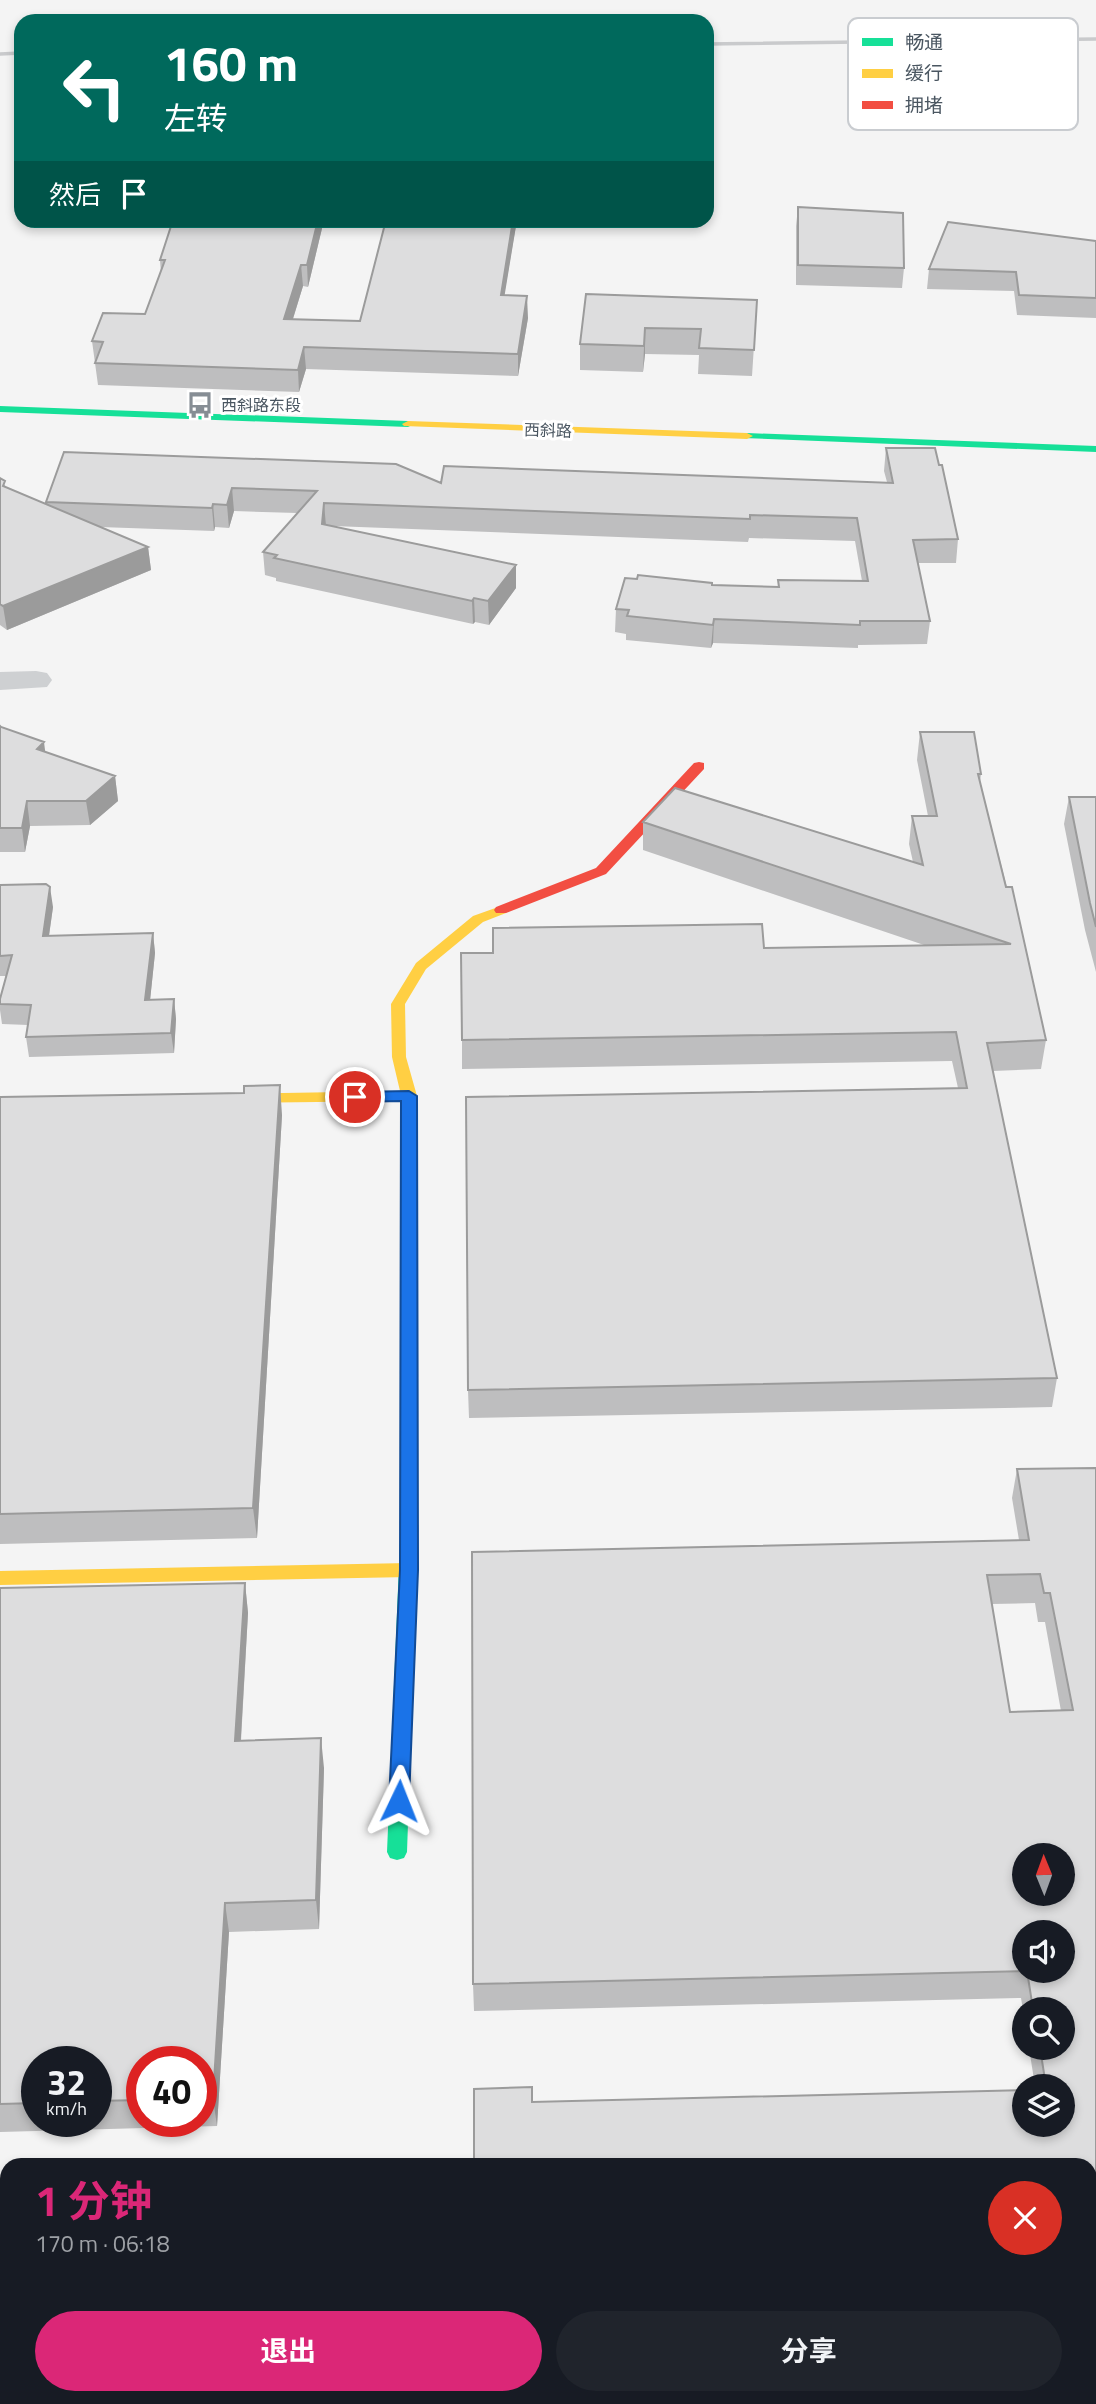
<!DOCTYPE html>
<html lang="zh">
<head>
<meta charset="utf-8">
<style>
  :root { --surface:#171b24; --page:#20242c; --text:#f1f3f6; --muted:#9ea1a6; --accent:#db2777 }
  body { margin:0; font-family:"Titillium Web","Noto Sans SC",sans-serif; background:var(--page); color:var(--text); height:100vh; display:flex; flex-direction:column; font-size:26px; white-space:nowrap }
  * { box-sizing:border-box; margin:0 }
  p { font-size:23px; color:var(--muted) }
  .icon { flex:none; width:38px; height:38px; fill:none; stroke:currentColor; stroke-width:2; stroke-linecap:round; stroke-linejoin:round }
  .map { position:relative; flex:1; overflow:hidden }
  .sheet { position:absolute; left:0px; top:2158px; width:1097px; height:247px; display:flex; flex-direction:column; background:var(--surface); border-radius:21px 21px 0 0; box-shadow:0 4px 10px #0003 }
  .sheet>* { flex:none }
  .banner { position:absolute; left:14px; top:14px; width:700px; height:214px; border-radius:21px; box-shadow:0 4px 10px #0003; background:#00695c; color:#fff; overflow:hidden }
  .needle { width:46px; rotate:359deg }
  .buttons { position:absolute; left:1012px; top:1843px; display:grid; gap:14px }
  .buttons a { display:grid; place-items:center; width:63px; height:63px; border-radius:50%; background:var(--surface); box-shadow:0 4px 10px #0003; font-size:35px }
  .speed { position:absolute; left:21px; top:2046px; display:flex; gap:14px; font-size:35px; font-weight:700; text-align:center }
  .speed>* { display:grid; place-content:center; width:91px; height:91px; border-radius:50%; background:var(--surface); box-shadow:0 4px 10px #0003; line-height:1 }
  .speed small { font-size:18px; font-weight:400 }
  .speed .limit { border:10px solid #d22; background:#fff; color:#111 }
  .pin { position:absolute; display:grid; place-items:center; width:60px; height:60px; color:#fff; margin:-30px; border:4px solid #fff; border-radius:50%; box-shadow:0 2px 7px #0007 }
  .me { position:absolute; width:77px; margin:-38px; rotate:2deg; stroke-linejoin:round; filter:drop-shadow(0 0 5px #0008) }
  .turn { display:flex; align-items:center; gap:24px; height:147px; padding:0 35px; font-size:32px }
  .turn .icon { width:91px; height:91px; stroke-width:2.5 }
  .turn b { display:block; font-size:49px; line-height:60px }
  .then { display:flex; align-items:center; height:66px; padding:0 35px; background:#0003; gap:14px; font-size:26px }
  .round { display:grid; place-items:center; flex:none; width:74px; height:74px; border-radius:37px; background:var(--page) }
  .summary { display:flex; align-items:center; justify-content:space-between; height:119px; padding:0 35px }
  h1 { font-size:42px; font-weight:700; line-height:52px; color:var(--accent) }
  .action { display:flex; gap:14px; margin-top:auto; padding:14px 35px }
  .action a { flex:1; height:80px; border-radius:42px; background:var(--accent); color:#fff; font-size:28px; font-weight:700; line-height:80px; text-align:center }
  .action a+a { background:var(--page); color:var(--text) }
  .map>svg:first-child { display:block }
</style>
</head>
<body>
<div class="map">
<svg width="1096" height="2404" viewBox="0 0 1096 2404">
  <rect width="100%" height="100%" fill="#f4f4f4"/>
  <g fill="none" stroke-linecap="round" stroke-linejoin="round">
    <!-- street -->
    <path fill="#ced0d2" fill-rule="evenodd" d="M 36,671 L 47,673 L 52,680 L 47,687 L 0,690 L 0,672 Z"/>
    <!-- fast -->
    <path fill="#16e098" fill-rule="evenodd" d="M 0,406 L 408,421 L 414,424 L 408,427 L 0,412 Z
      M 747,433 L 1096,446 L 1096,452 L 743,438 L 743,434 Z
      M 409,1534 L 415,1536 L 418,1541 L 407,1852 L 404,1858 L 397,1860 L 390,1858 L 387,1852 L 400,1541 L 403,1536 Z"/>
    <!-- slow -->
    <path fill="#ffcf43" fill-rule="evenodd" d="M 408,421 L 747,433 L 753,436 L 747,439 L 404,426 L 402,424 Z
      M 501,906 L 506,907 L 508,910 L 506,913 L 483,922 L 426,969 L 405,1004 L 406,1057 L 417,1096 L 417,1158 L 414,1162 L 409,1163 L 401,1158 L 401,1101 L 224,1103 L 221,1099 L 229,1094 L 400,1091 L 392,1057 L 391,1004 L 416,963 L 473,916 Z
      M 409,1563 L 415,1565 L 418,1570 L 415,1575 L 409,1577 L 0,1585 L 0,1571 Z"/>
    <!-- jam -->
    <path fill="#f24e42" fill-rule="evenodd" d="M 699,762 L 704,763 L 704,769 L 606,874 L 506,913 L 496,913 L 494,910 L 496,907 L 596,868 L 694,763 Z
      M 409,1153 L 417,1158 L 418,1541 L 415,1546 L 409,1548 L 403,1546 L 400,1541 L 401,1158 Z"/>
    <!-- rail -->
    <path stroke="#c9cacc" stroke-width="3.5" d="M 707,44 L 1096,39
      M 0,54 L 21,53"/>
  </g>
  <!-- wall -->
  <path fill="#bebebf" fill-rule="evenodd" d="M 798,207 L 904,268 L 902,288 L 796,285 L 796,226 Z
    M 137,220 L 324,220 L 308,287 L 303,286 L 293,319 L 360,321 L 386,220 L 517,220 L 504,295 L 528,318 L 518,376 L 306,369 L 299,392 L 98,385 L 92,341 L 145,314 L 161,273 L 160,260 L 171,226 L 137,224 Z
    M 1096,241 L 1096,318 L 1017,315 L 1014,291 L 927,289 L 929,269 Z
    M 757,300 L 752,376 L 698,374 L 699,355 L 645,354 L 643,372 L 580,370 L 580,344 Z
    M 886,448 L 958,539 L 956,563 L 918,563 L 930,621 L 927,644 L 858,645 L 858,648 L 713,643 L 711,648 L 626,640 L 626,634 L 615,632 L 616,609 L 712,585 L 778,587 L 778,580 L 862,581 L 855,541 L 749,538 L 748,542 L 333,526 L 516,565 L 516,588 L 489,625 L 475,622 L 473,624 L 276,581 L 276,578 L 265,575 L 263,552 L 297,513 L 234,511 L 229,528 L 215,527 L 214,531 L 100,527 L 148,547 L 151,570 L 7,630 L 0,625 L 0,478 L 6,487 L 46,504 L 46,502 L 64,452 L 441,483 L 887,482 L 884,471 Z
    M 0,726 L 45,752 L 115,776 L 118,801 L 90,825 L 30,826 L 25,852 L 0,852 Z
    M 920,732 L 981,774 L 980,782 L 1046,1040 L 1041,1069 L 993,1071 L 1057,1378 L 1052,1407 L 469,1418 L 468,1390 L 958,1088 L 952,1061 L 462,1069 L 462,1040 L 764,948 L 927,946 L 643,850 L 643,822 L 913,862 L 909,844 L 912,816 L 928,816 L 917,760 Z
    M 1069,797 L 1096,797 L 1096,972 L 1085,930 L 1064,824 Z
    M 0,885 L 53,907 L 49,936 L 153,933 L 155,953 L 150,1000 L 174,999 L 176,1019 L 174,1053 L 29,1057 L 26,1037 L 28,1025 L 2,1024 L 0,1010 L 0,999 L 6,976 L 0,976 Z
    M 244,1093 L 282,1115 L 257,1538 L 0,1544 L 0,1097 Z
    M 1096,1468 L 1096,2404 L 532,2102 L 1024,2124 L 1062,2086 L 1035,2086 L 1029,2048 L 1062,2048 L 1062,2009 L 1024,2009 L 1024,2016 L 1021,1998 L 474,2011 L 473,1984 L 1019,1540 L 1012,1498 L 1017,1469 ZM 1035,1603 L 1038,1622 L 1045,1622 L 1061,1711 L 1010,1712 L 992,1604 Z
    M 245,1583 L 248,1613 L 241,1741 L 324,1768 L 319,1929 L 229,1932 L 217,2126 L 0,2132 L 0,1588 ZM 37,2062 L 96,2062 L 96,2121 L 37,2121 ZM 142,2062 L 201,2062 L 201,2121 L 142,2121 Z"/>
  <!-- shaded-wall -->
  <path fill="#9b9b9b" d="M 318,220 L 324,220 L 308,287 L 307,265 Z
    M 513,220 L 517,220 L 501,317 L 501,295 Z
    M 301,265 L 303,286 L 286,341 L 284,319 Z
    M 527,296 L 528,318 L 518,376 L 518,354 Z
    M 645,328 L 645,354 L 643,372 L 644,346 Z
    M 304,347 L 306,369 L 299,392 L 298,370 Z
    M 232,488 L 234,511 L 229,528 L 227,505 Z
    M 324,503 L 326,526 L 322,524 Z
    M 213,504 L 215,527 L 214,531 L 212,508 Z
    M 148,547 L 151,570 L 7,630 L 3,606 Z
    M 516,565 L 516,588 L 489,625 L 488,601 Z
    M 474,598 L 475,622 L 473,624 L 472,601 Z
    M 714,619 L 713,643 L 711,648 L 713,625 Z
    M 44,742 L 47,766 L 37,749 Z
    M 115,776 L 118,801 L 90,825 L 86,801 Z
    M 27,801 L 30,826 L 25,852 L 22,828 Z
    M 50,887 L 53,907 L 46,956 L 43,936 Z
    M 153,933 L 155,953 L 148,1020 L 145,1000 Z
    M 174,999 L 176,1019 L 174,1053 L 171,1033 Z
    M 280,1085 L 282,1115 L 257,1538 L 253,1508 Z
    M 245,1583 L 248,1613 L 239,1770 L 235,1741 Z
    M 321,1738 L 324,1768 L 319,1929 L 316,1900 Z
    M 225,1903 L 229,1932 L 217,2126 L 213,2098 Z
    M 291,2398 L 295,2398 L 295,2404 L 291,2404 Z"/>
  <!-- building -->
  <path fill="#ddddde" stroke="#9b9b9b" stroke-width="2" fill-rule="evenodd" d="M 798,207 L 903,213 L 904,268 L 798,265 Z
    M 173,220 L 318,220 L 307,265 L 301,265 L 284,319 L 360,321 L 386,220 L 513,220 L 501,295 L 527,296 L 518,354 L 304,347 L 298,370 L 95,363 L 103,342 L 92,341 L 103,313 L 145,314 L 165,260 L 160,260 Z
    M 948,222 L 1096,241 L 1096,298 L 1019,295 L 1016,272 L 929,269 Z
    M 586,294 L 757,300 L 754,350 L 699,348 L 701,329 L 645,328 L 644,346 L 580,344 Z
    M 886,448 L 935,448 L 939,465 L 942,465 L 958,539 L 913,540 L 930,621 L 860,621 L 860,625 L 714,619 L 713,625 L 627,616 L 629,610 L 616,609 L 625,578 L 637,579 L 638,575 L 712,583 L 712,585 L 779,587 L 778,580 L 868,581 L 857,518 L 750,515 L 750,519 L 324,503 L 322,524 L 516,565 L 488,601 L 474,598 L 472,601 L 274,558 L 277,555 L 263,552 L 317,491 L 232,488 L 227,505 L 213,504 L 212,508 L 46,502 L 64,452 L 396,464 L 441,483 L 444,466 L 893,483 Z
    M 0,478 L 5,481 L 3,486 L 148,547 L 3,606 L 0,604 Z
    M 0,726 L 1,727 L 44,742 L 37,749 L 115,776 L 86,801 L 27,801 L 22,828 L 0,828 Z
    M 920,732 L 974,732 L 981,774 L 978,774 L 1006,887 L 1012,887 L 1046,1040 L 987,1043 L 1057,1378 L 468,1390 L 466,1097 L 967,1088 L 956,1032 L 462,1040 L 461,953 L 493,953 L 493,928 L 762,924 L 764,948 L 1011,944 L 643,822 L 675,788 L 923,865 L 912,816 L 937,816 Z
    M 1069,797 L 1096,797 L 1096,927 L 1090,903 Z
    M 46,884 L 50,887 L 43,936 L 153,933 L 145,1000 L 174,999 L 171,1033 L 26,1037 L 31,1005 L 0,1004 L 0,999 L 12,955 L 0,956 L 0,885 Z
    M 280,1085 L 253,1508 L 0,1514 L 0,1097 L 244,1093 L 244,1086 Z
    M 1096,1468 L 1096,2404 L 476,2404 L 476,2398 L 1090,2398 L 1090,2165 L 474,2165 L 474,2089 L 532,2087 L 532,2102 L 1024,2090 L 1024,2124 L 1062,2124 L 1062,2086 L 1046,2086 L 1040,2048 L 1062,2048 L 1062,2009 L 1033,2009 L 1027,1971 L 473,1984 L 472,1552 L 1029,1540 L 1017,1469 ZM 1040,1574 L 1044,1593 L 1050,1593 L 1073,1710 L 1010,1712 L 987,1575 ZM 1024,1855 L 1062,1855 L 1062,1894 L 1024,1894 ZM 1024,1932 L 1062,1932 L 1062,1970 L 1024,1970 Z
    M 245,1583 L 235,1741 L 321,1738 L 316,1900 L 225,1903 L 213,2098 L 201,2099 L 201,2062 L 142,2062 L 142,2100 L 96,2101 L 96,2062 L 37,2062 L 37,2103 L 0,2104 L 0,1588 Z
    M 0,2266 L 7,2266 L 7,2398 L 291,2398 L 291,2404 L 0,2404 Z"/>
  <!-- route -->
  <path fill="#1a73e8" stroke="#114b97" stroke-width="2" d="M 409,1091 L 417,1096 L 418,1570 L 409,1801 L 406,1807 L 392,1807 L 389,1801 L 400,1570 L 401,1101 L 355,1102 L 347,1097 L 355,1092 Z"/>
  <!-- icons -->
  <defs>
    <symbol id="bus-bare" viewBox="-9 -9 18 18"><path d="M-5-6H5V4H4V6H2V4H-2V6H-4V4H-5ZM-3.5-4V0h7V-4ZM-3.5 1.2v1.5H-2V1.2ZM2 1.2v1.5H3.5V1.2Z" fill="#868d94" stroke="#fff" stroke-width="2.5" paint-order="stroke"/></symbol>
  </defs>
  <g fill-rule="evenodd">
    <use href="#bus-bare" x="181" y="386" width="38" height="38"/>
  </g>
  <g text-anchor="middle" stroke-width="6" stroke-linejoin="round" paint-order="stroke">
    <!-- far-poi labels -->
    <g font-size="16" fill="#4a5661" stroke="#fff" text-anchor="start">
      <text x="221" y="411">西斜路东段</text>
    </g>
    <!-- far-street labels -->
    <g font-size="16" fill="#4a5661" stroke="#fff">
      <text transform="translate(548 430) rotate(2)" y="6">西斜路</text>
    </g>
  </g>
  <!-- legend -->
  <rect x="848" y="18" width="230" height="112" rx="10" fill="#fff" stroke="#c9ccd0" stroke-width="2"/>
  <rect x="862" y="38" width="31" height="8" fill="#16e098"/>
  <rect x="862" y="69" width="31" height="9" fill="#ffcf43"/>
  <rect x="862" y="101" width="31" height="8" fill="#f24e42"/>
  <g font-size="19" fill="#4a5661">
    <text x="905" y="49">畅通</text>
    <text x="905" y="80">缓行</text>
    <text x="905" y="112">拥堵</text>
  </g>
</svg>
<div class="buttons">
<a><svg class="needle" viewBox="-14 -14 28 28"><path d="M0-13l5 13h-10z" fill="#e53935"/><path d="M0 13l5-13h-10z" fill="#9ea1a6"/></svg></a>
<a><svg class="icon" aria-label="sound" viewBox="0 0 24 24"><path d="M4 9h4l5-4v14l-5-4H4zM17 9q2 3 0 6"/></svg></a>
<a><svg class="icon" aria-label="search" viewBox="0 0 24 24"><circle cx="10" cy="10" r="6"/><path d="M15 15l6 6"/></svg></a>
<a><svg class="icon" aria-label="layers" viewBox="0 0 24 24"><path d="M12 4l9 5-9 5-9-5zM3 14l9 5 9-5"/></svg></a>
</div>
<div class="speed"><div>32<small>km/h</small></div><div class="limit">40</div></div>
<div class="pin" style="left:355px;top:1097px;background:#d93025"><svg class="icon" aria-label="arrive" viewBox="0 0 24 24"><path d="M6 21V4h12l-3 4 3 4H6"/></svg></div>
<svg class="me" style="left:399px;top:1801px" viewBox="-20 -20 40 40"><path d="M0-17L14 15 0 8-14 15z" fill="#1a73e8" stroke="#fff" stroke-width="4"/></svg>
<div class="banner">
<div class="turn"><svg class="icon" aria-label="left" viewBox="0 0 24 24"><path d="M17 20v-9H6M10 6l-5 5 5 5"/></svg><div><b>160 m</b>左转</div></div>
<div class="then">然后<svg class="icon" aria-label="arrive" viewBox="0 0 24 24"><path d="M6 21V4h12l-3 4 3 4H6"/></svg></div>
</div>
<section class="sheet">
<div class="summary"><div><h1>1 分钟</h1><p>170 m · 06:18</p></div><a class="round" style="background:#d93025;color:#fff"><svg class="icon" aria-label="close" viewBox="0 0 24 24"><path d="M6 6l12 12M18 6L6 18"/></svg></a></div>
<div class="action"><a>退出</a><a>分享</a></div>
</section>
</div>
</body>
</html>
